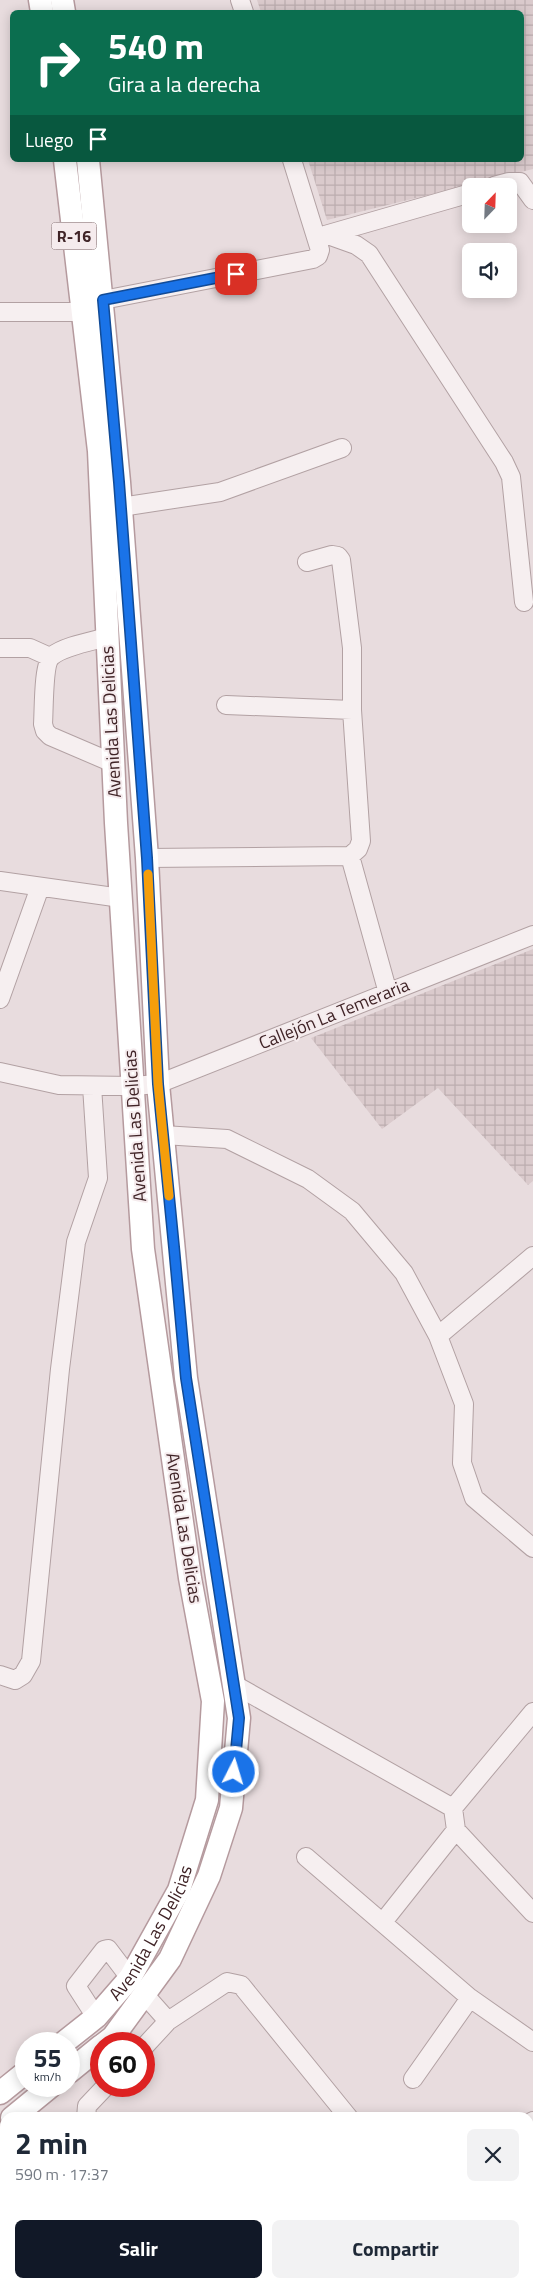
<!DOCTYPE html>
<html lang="es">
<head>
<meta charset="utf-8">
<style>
  :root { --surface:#fff; --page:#f2f2f3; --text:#1f2937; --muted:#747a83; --accent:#111827 }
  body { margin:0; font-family:"Titillium Web",sans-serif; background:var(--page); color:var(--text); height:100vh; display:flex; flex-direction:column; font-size:19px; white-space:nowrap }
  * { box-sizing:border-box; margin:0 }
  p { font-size:16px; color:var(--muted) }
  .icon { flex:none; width:28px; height:28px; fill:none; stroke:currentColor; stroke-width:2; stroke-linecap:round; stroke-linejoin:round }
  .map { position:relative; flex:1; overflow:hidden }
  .panel { position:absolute; left:0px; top:2112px; width:534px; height:176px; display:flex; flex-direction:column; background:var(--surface); border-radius:15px 15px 0 0; box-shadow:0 2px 12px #0003 }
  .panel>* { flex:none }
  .banner { position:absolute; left:10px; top:10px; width:514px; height:152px; border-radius:8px; box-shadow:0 2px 12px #0003; background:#0b6e4f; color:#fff; overflow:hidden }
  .needle { width:32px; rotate:23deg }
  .tools { position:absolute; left:462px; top:178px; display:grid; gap:10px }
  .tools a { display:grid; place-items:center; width:55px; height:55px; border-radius:8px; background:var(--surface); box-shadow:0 2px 12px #0003; font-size:25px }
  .speed { position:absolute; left:15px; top:2032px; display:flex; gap:10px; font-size:25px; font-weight:700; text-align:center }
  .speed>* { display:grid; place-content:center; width:65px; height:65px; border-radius:50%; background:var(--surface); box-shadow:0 2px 12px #0003; line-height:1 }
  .speed small { font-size:12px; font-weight:400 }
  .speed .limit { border:8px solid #d22; background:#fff; color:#111 }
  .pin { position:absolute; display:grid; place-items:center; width:42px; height:42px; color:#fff; margin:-21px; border-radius:10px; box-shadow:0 2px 8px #0006 }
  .me { position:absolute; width:55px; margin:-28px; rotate:5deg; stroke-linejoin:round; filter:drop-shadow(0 0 4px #0008) }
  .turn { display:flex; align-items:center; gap:18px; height:105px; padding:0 15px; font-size:22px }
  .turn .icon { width:65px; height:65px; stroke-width:2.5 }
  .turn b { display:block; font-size:35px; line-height:42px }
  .then { display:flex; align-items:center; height:48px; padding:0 15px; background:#0003; gap:10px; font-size:19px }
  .round { display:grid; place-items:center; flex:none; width:52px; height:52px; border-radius:8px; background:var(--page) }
  .headline { display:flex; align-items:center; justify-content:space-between; height:85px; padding:0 15px }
  h1 { font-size:30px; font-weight:700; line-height:38px }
  .cta { display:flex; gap:10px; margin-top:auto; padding:10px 15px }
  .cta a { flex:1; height:58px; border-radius:8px; background:var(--accent); color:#fff; font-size:20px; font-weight:700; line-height:58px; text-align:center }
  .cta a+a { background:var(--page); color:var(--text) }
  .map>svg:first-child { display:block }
</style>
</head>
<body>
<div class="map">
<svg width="533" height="2288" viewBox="0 0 533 2288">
  <defs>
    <pattern id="industrial-grid" width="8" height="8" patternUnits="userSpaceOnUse" patternTransform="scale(1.25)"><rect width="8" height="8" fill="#dacacc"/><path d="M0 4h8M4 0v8" fill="none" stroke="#bcadaf"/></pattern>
  </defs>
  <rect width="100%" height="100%" fill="#e8dcde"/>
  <!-- industrial -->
  <path fill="url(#industrial-grid)" d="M 257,0 L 533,0 L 533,169 L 327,220 L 308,160 L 521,160 L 521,12 L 261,12 Z
    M 533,949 L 533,1181 L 528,1185 L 438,1088 L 382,1129 L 311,1038 Z
    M 5,2150 L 5,2284 L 235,2284 L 242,2288 L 0,2288 L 0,2154 Z"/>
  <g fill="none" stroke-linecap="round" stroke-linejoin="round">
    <defs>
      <path id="minor" d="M 240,0 L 244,12
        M 494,186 L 509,182 L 520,182 L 533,200
        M 325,235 L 471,193
        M 328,235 L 356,245 L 369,254 L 504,462 L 511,477 L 524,602
        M 103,300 L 313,259 L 318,256 L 320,250 L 292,160
        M 0,312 L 83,312
        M 121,507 L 220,492 L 342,448
        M 107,637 C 93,641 64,646 52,656 C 43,663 44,711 43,724 L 45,731 L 50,736 L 113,763
        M 0,648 L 30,648 L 50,657
        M 226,705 L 352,710
        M 350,856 L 388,993
        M 147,858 L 350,856 L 358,849 L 361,841 L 352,710 L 352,648 L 341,560 L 338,556 L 332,555 L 307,562
        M 0,881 L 121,898
        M 0,999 L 40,887
        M 0,1072 L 59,1085 L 133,1086 L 158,1084 L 533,935
        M 163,1135 L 227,1139 L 308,1179 L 352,1211 L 404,1273 L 438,1336 L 464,1404 L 462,1463 L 474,1498 L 533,1548
        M 438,1336 L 533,1256
        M 0,1675 L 15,1680 L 23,1675 L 31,1661 L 60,1369 L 76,1242 L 98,1178 L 92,1086
        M 235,1685 L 453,1808 L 533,1712
        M 453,1808 L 456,1830 L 533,1913
        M 306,1857 L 470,1998 L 533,2042
        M 383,1922 L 456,1830
        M 144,1994 L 168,2021 L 227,1982 L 241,1985 L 349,2118
        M 96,2017 L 76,1986 L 104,1950 L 108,1949 L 130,1978
        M 144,2047 L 168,2021
        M 413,2079 L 470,1998
        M 86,2118 L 87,2106 L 106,2086
        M 529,2128 L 533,2121
        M 259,2284 L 266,2288
        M 498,2284 L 503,2288
        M 349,2288 L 353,2284
        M 450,2288 L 452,2284"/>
      <g id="major">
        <path d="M 40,0 L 42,12"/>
        <path d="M 62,0 L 64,12"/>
        <path d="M 88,160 L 119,482 L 147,858 L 158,1084 L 186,1378 L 239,1718 L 231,1808 L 209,1876 L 170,1959 L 113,2037 L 104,2044"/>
        <path id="s1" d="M 62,2044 L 96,2017 L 130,1978 L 179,1890 L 207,1800 L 213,1701 L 190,1578 L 143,1249 L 116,823 L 99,451 L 65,160"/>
        <path d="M 69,2072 L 101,2046"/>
        <path d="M 0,2093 L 26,2072"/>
        <path d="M 12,2118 L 51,2086"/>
      </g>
    </defs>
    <!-- minor casing -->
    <use href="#minor" stroke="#b2a1a3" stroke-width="20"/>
    <!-- major casing -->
    <use href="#major" stroke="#b59a9e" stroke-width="25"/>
    <!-- minor -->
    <use href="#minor" stroke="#f6eff0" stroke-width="18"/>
    <!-- major -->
    <use href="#major" stroke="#fff" stroke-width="22"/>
  </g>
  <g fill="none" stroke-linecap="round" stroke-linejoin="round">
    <defs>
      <path id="route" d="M 234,1772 L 239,1718 L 186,1378 L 174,1247 L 158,1084 L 147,858 L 119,482 L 103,300 L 236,274"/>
    </defs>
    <!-- route casing -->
    <use href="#route" stroke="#114b97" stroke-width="12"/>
    <!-- route -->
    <use href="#route" stroke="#1a73e8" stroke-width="9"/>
    <!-- slow -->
    <path stroke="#f59e0b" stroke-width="9" d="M 148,874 L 158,1084 L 169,1196"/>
  </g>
  <g text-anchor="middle" stroke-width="4" stroke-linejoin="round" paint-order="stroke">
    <!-- shield labels -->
    <rect fill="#f5ebed" stroke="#766062" stroke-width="1" x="51.5" y="222.5" width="45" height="27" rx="4"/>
    <g font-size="16" font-weight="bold" fill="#402427">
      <text x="74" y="242">R-16</text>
    </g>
    <!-- street labels -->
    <g font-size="18" fill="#402427" stroke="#f5ebed">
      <text transform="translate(111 722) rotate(-93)" y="6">Avenida Las Delicias</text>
      <text transform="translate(334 1014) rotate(-22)" y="6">Callejón La Temeraria</text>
      <text transform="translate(135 1126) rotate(-94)" y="6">Avenida Las Delicias</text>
      <text transform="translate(184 1528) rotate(81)" y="6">Avenida Las Delicias</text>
      <text dy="6" stroke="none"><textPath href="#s1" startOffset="145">Avenida Las Delicias</textPath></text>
    </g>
  </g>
</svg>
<div class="tools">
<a><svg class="needle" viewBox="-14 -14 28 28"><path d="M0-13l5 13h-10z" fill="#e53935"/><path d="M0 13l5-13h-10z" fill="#747a83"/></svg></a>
<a><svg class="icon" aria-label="sound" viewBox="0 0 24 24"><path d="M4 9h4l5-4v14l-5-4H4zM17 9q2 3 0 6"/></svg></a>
</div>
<div class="speed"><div>55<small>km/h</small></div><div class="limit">60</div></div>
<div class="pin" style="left:236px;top:274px;background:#d93025"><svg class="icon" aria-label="arrive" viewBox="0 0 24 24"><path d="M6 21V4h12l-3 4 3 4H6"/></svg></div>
<svg class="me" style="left:234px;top:1772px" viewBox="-20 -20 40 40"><circle r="17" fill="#1a73e8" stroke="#fff" stroke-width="3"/><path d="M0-11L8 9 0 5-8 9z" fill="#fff"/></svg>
<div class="banner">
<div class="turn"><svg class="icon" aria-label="right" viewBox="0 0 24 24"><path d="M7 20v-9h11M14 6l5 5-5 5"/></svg><div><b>540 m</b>Gira a la derecha</div></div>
<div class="then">Luego<svg class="icon" aria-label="arrive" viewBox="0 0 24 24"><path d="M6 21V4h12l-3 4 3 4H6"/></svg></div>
</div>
<section class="panel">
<div class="headline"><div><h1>2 min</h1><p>590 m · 17:37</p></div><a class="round"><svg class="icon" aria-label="close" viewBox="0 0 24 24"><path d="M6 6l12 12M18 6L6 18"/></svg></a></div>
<div class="cta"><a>Salir</a><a>Compartir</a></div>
</section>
</div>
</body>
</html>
